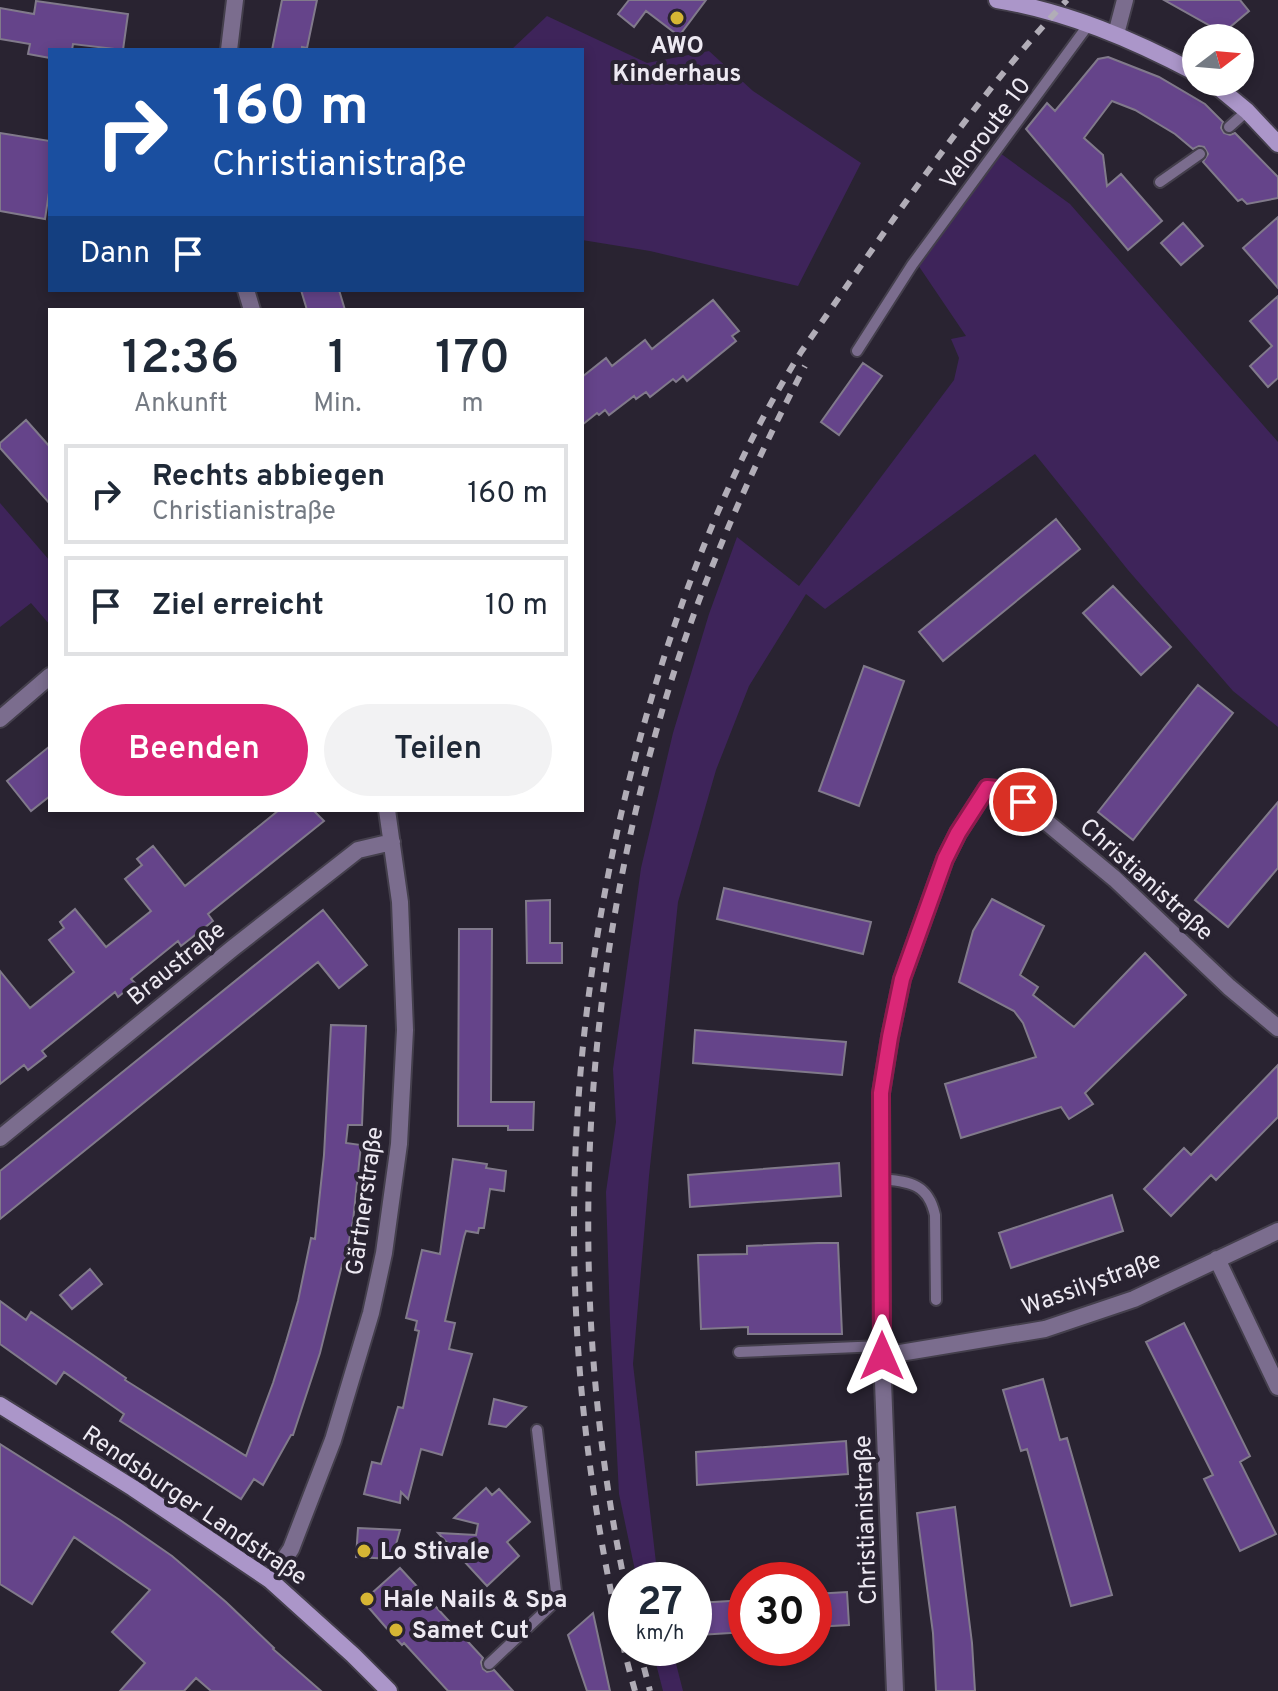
<!DOCTYPE html>
<html lang="de">
<head>
<meta charset="utf-8">
<style>
  :root { --surface:#fff; --page:#f2f2f3; --text:#1f2937; --muted:#747a83; --line:#e0e1e3; --accent:#db2777 }
  body { margin:0; font-family:Overpass,sans-serif; background:var(--page); color:var(--text); height:100vh; display:flex; flex-direction:column; font-size:30px; white-space:nowrap }
  * { box-sizing:border-box; margin:0 }
  p { font-size:26px; color:var(--muted) }
  .icon { flex:none; width:44px; height:44px; fill:none; stroke:currentColor; stroke-width:2; stroke-linecap:round; stroke-linejoin:round }
  .map { position:relative; flex:1; overflow:hidden }
  .drawer { position:absolute; left:48px; top:308px; width:536px; height:504px; display:flex; flex-direction:column; background:var(--surface); border-radius:0px; box-shadow:0 4px 12px #0003 }
  .drawer>* { flex:none }
  .hud { position:absolute; left:48px; top:48px; width:536px; height:244px; border-radius:0px; box-shadow:0 4px 12px #0003; background:#1a4fa0; color:#fff; overflow:hidden }
  .needle { width:52px; rotate:74deg }
  .buttons { position:absolute; left:1182px; top:24px; display:grid; gap:16px }
  .buttons a { display:grid; place-items:center; width:72px; height:72px; border-radius:50%; background:var(--surface); box-shadow:0 4px 12px #0003; font-size:40px }
  .speed { position:absolute; left:608px; top:1562px; display:flex; gap:16px; font-size:40px; font-weight:700; text-align:center }
  .speed>* { display:grid; place-content:center; width:104px; height:104px; border-radius:50%; background:var(--surface); box-shadow:0 4px 12px #0003; line-height:1 }
  .speed small { font-size:20px; font-weight:400 }
  .speed .limit { border:12px solid #d22; background:#fff; color:#111 }
  .pin { position:absolute; display:grid; place-items:center; width:68px; height:68px; color:#fff; margin:-34px; border:4px solid #fff; border-radius:50%; box-shadow:0 2px 8px #0007 }
  .me { position:absolute; width:88px; margin:-44px; rotate:0deg; stroke-linejoin:round; filter:drop-shadow(0 0 6px #0008) }
  .turn { display:flex; align-items:center; gap:28px; height:168px; padding:0 32px; font-size:36px }
  .turn .icon { width:104px; height:104px; stroke-width:2.5 }
  .turn b { display:block; font-size:56px; line-height:68px }
  .then { display:flex; align-items:center; height:76px; padding:0 32px; background:#0003; gap:16px; font-size:30px }
  .eta { display:flex; justify-content:space-evenly; align-items:center; height:136px; text-align:center }
  .eta b { font-size:48px; font-weight:600; line-height:56px }
  .action { display:flex; gap:16px; margin-top:auto; padding:16px 32px }
  .action a { flex:1; height:92px; border-radius:48px; background:var(--accent); color:#fff; font-size:32px; font-weight:600; line-height:92px; text-align:center }
  .action a+a { background:var(--page); color:var(--text) }
  ul { padding:0; list-style:none }
  li { display:flex; align-items:center; gap:24px; height:100px; margin:0 16px 12px; padding:0 16px; border:4px solid var(--line); border-radius:0px }
  li div { flex:1 }
  li b { display:block; font-size:30px }
  li em { font-style:normal }
  .map>svg:first-child { display:block }
</style>
</head>
<body>
<div class="map">
<svg width="1278" height="1691" viewBox="0 0 1278 1691">
  <rect width="100%" height="100%" fill="#292331"/>
  <!-- green -->
  <path fill="#3e245a" d="M 547,16 L 647,63 L 709,51 L 753,91 L 861,163 L 798,286 L 650,251 L 582,240 L 582,50 L 511,50 Z
    M 1000,153 L 1070,204 L 1278,442 L 1278,727 L 1233,691 L 1128,570 L 1035,454 L 825,609 L 806,594 L 749,686 L 716,770 L 678,902 L 649,1176 L 633,1364 L 658,1580 L 637,1580 L 619,1494 L 610,1321 L 606,1192 L 616,1122 L 613,1069 L 641,868 L 673,733 L 709,614 L 737,537 L 799,586 L 954,380 L 959,358 L 951,339 L 966,336 L 918,265 Z
    M 0,503 L 50,561 L 50,625 L 31,603 L 0,627 Z
    M 652,1648 L 672,1648 L 683,1691 L 663,1691 Z"/>
  <!-- building -->
  <path fill="#65448a" stroke="#817a8b" stroke-width="2" d="M 282,0 L 317,0 L 307,48 L 302,47 L 302,50 L 272,50 Z
    M 629,0 L 706,0 L 679,36 L 646,11 L 634,27 L 618,14 Z
    M 1164,0 L 1240,0 L 1249,11 L 1223,33 Z
    M 36,1 L 128,14 L 123,50 L 73,44 L 72,50 L 50,50 L 50,58 L 28,54 L 30,44 L 0,39 L 0,8 L 34,14 Z
    M 1108,57 L 1159,77 L 1205,104 L 1223,122 L 1221,128 L 1224,133 L 1230,135 L 1235,133 L 1278,177 L 1278,198 L 1247,204 L 1242,199 L 1238,201 L 1203,162 L 1208,154 L 1204,147 L 1199,146 L 1193,149 L 1175,134 L 1135,110 L 1112,101 L 1084,138 L 1103,155 L 1107,186 L 1121,174 L 1162,221 L 1128,250 L 1026,129 L 1047,103 L 1055,111 L 1098,59 Z
    M 0,133 L 50,141 L 50,186 L 45,219 L 0,211 Z
    M 1278,217 L 1278,288 L 1243,248 Z
    M 1183,223 L 1203,246 L 1181,265 L 1161,243 Z
    M 301,290 L 339,290 L 345,310 L 307,310 Z
    M 1278,296 L 1278,378 L 1268,387 L 1250,366 L 1272,346 L 1250,321 Z
    M 713,300 L 739,331 L 732,336 L 736,341 L 687,381 L 683,376 L 676,382 L 673,379 L 650,397 L 646,392 L 636,399 L 634,396 L 609,415 L 605,410 L 599,415 L 597,413 L 582,425 L 582,377 L 606,358 L 612,366 L 645,340 L 652,349 Z
    M 863,363 L 882,376 L 839,435 L 821,422 Z
    M 26,420 L 50,447 L 50,504 L 0,448 L 0,443 Z
    M 1056,519 L 1080,549 L 943,661 L 919,632 Z
    M 1113,586 L 1171,647 L 1141,675 L 1083,613 Z
    M 864,666 L 904,681 L 859,806 L 819,791 Z
    M 1198,685 L 1233,713 L 1133,840 L 1098,812 Z
    M 50,746 L 50,796 L 31,811 L 7,781 Z
    M 1278,802 L 1278,868 L 1228,927 L 1195,900 Z
    M 279,810 L 313,810 L 324,821 L 208,914 L 213,921 L 181,946 L 178,941 L 131,979 L 135,983 L 118,997 L 115,992 L 78,1022 L 42,1051 L 46,1056 L 28,1070 L 24,1065 L 0,1084 L 0,971 L 30,1008 L 74,972 L 49,940 L 64,928 L 60,922 L 75,909 L 106,947 L 151,911 L 125,879 L 142,865 L 137,859 L 153,846 L 185,886 Z
    M 724,888 L 871,922 L 863,954 L 717,919 Z
    M 992,899 L 1044,926 L 1020,975 L 1038,987 L 1033,995 L 1074,1027 L 1145,953 L 1186,995 L 1085,1093 L 1093,1104 L 1069,1119 L 1061,1107 L 961,1138 L 945,1084 L 1036,1057 L 1023,1023 L 1014,1011 L 959,982 L 973,931 Z
    M 550,900 L 550,943 L 562,943 L 562,963 L 527,963 L 526,901 Z
    M 323,910 L 367,965 L 339,988 L 318,962 L 0,1219 L 0,1171 Z
    M 459,929 L 492,929 L 491,1102 L 534,1102 L 533,1130 L 508,1130 L 508,1126 L 458,1126 Z
    M 331,1025 L 366,1026 L 362,1125 L 348,1125 L 346,1143 L 361,1145 L 353,1221 L 344,1266 L 342,1265 L 320,1353 L 293,1435 L 291,1435 L 263,1485 L 254,1479 L 241,1499 L 120,1421 L 124,1414 L 64,1372 L 56,1384 L 0,1344 L 0,1301 L 26,1320 L 31,1312 L 126,1378 L 125,1380 L 246,1456 L 273,1383 L 286,1342 L 298,1301 L 311,1238 L 315,1239 L 324,1155 Z
    M 695,1030 L 846,1042 L 842,1075 L 693,1063 Z
    M 1278,1065 L 1278,1117 L 1216,1180 L 1211,1175 L 1171,1216 L 1144,1189 L 1184,1148 L 1191,1155 Z
    M 453,1159 L 487,1164 L 486,1168 L 506,1171 L 504,1191 L 490,1189 L 484,1228 L 479,1228 L 478,1233 L 466,1231 L 464,1237 L 445,1321 L 455,1323 L 449,1349 L 472,1354 L 442,1455 L 421,1449 L 408,1499 L 401,1492 L 400,1503 L 364,1494 L 372,1462 L 381,1464 L 398,1407 L 403,1408 L 419,1331 L 415,1330 L 417,1321 L 406,1318 L 422,1250 L 440,1254 Z
    M 839,1163 L 841,1196 L 690,1207 L 688,1175 Z
    M 1112,1195 L 1123,1231 L 1011,1268 L 999,1233 Z
    M 818,1243 L 838,1243 L 842,1334 L 748,1334 L 748,1327 L 701,1329 L 698,1255 L 747,1254 L 747,1246 Z
    M 90,1269 L 102,1284 L 72,1309 L 60,1295 Z
    M 1184,1323 L 1250,1456 L 1240,1462 L 1276,1534 L 1240,1551 L 1204,1479 L 1213,1475 L 1146,1342 Z
    M 1043,1379 L 1060,1440 L 1067,1438 L 1112,1595 L 1071,1606 L 1027,1449 L 1021,1451 L 1003,1390 Z
    M 494,1399 L 526,1407 L 506,1427 L 489,1424 Z
    M 846,1441 L 848,1474 L 697,1485 L 696,1452 Z
    M 0,1444 L 120,1520 L 172,1556 L 226,1602 L 274,1648 L 273,1649 L 321,1691 L 211,1691 L 196,1678 L 184,1691 L 120,1691 L 145,1663 L 112,1632 L 150,1590 L 74,1537 L 32,1604 L 0,1584 Z
    M 486,1488 L 492,1495 L 499,1489 L 530,1522 L 507,1542 L 519,1556 L 487,1586 L 438,1533 L 476,1535 L 478,1524 L 454,1518 Z
    M 955,1507 L 972,1643 L 975,1691 L 936,1691 L 933,1633 L 917,1513 Z
    M 358,1528 L 400,1530 L 392,1559 L 356,1557 Z
    M 400,1568 L 483,1658 L 481,1662 L 483,1669 L 487,1672 L 494,1670 L 513,1691 L 448,1691 L 404,1643 L 402,1645 L 389,1631 L 363,1601 Z
    M 847,1592 L 849,1625 L 814,1627 L 814,1594 Z
    M 746,1600 L 746,1632 L 699,1635 L 697,1603 Z
    M 593,1613 L 610,1691 L 587,1691 L 568,1635 Z"/>
  <g fill="none" stroke-linecap="round" stroke-linejoin="round">
    <defs>
      <path id="lane" d="M 1229,127 L 1247,111
        M 1160,182 L 1200,154
        M 857,351 L 912,265 L 1089,24
        M 882,1179 C 909,1182 928,1183 935,1215 L 936,1300
        M 739,1352 L 882,1346
        M 489,1664 L 557,1600 L 537,1430"/>
      <path id="street" d="M 1116,34 L 1125,0
        M 229,50 L 235,0
        M 246,290 L 252,310
        M 0,719 L 50,676
        M 0,1138 L 233,948 L 358,850 L 392,842
        M 1217,1259 L 1278,1387
        M 882,1356 L 1045,1329 L 1134,1299 L 1278,1231
        M 270,1580 L 291,1549 L 333,1440 L 371,1313 L 384,1253 L 399,1144 L 405,1030 L 400,902 L 387,810
        M 895,1691 L 882,1356 L 881,1093 L 890,1037 L 902,979 L 945,859 L 958,833 L 987,788 L 1006,790 L 1038,815 L 1115,879 L 1229,987 L 1278,1028"/>
      <path id="secondary" d="M 997,0 C 1068,12 1132,39 1196,73
        M 1212,82 L 1247,111 L 1278,144
        M 0,1405 L 133,1488 L 270,1580 L 353,1655 L 389,1691"/>
    </defs>
    <!-- lane casing -->
    <use href="#lane" stroke="#443f4c" stroke-width="14"/>
    <!-- street casing -->
    <use href="#street" stroke="#443f4c" stroke-width="20"/>
    <!-- secondary casing -->
    <use href="#secondary" stroke="#443f4c" stroke-width="20"/>
    <!-- lane -->
    <use href="#lane" stroke="#7b6d8e" stroke-width="10"/>
    <!-- street -->
    <use href="#street" stroke="#7b6d8e" stroke-width="16"/>
    <!-- secondary -->
    <use href="#secondary" stroke="#ab96c9" stroke-width="16"/>
    <!-- rail -->
    <path stroke="#b1adb7" stroke-width="6" stroke-dasharray="10 10" stroke-linecap="butt" d="M 626,1589 C 562,1286 580,964 675,669 C 709,564 754,464 805,366
      M 639,1648 L 650,1691
      M 635,1691 C 615,1620 601,1546 591,1473 C 554,1206 578,940 656,683 C 691,568 737,454 801,352 C 885,232 966,108 1067,0"/>
  </g>
  <g fill="none" stroke-linecap="round" stroke-linejoin="round">
    <defs>
      <path id="route" d="M 882,1356 L 881,1093 L 890,1037 L 902,979 L 945,859 L 958,833 L 987,788 L 1006,790 L 1023,802"/>
    </defs>
    <!-- route casing -->
    <use href="#route" stroke="#8e194d" stroke-width="20"/>
    <!-- route -->
    <use href="#route" stroke="#db2777" stroke-width="14"/>
  </g>
  <!-- markers -->
  <g fill="#d6b534" stroke="#292331" stroke-width="3">
    <circle cx="677" cy="18" r="8"/>
    <circle cx="364" cy="1551" r="8"/>
    <circle cx="367" cy="1599" r="8"/>
    <circle cx="396" cy="1630" r="8"/>
  </g>
  <g text-anchor="middle" stroke-width="8" stroke-linejoin="round" paint-order="stroke">
    <!-- poi labels -->
    <g font-size="24" font-weight="bold" fill="#ede9f2" stroke="#292331" text-anchor="start">
      <text x="677" y="53" text-anchor="middle">AWO<tspan x="677" dy="28">Kinderhaus</tspan></text>
      <text x="380" y="1559">Lo Stivale</text>
      <text x="383" y="1607">Hale Nails &amp; Spa</text>
      <text x="412" y="1638">Samet Cut</text>
    </g>
    <!-- street labels -->
    <g font-size="24" fill="#ede9f2" stroke="#292331">
      <text transform="translate(985 133) rotate(-53)" y="8">Veloroute 10</text>
      <text transform="translate(1147 879) rotate(42)" y="8">Christianistraße</text>
      <text transform="translate(176 963) rotate(-39)" y="8">Braustraße</text>
      <text transform="translate(364 1201) rotate(-82)" y="8">Gärtnerstraße</text>
      <text transform="translate(1091 1283) rotate(-20)" y="8">Wassilystraße</text>
      <text transform="translate(195 1505) rotate(34)" y="8">Rendsburger Landstraße</text>
      <text transform="translate(865 1520) rotate(-92)" y="8">Christianistraße</text>
    </g>
  </g>
</svg>
<div class="buttons">
<a><svg class="needle" viewBox="-14 -14 28 28"><path d="M0-13l5 13h-10z" fill="#e53935"/><path d="M0 13l5-13h-10z" fill="#747a83"/></svg></a>
</div>
<div class="speed"><div>27<small>km/h</small></div><div class="limit">30</div></div>
<div class="pin" style="left:1023px;top:802px;background:#d93025"><svg class="icon" aria-label="arrive" viewBox="0 0 24 24"><path d="M6 21V4h12l-3 4 3 4H6"/></svg></div>
<svg class="me" style="left:882px;top:1356px" viewBox="-20 -20 40 40"><path d="M0-17L14 15 0 8-14 15z" fill="#db2777" stroke="#fff" stroke-width="4"/></svg>
<div class="hud">
<div class="turn"><svg class="icon" aria-label="right" viewBox="0 0 24 24"><path d="M7 20v-9h11M14 6l5 5-5 5"/></svg><div><b>160 m</b>Christianistraße</div></div>
<div class="then">Dann<svg class="icon" aria-label="arrive" viewBox="0 0 24 24"><path d="M6 21V4h12l-3 4 3 4H6"/></svg></div>
</div>
<section class="drawer">
<div class="eta">
<div><b>12:36</b><p>Ankunft</p></div>
<div><b>1</b><p>Min.</p></div>
<div><b>170</b><p>m</p></div>
</div>
<ul>
<li><svg class="icon" aria-label="right" viewBox="0 0 24 24"><path d="M7 20v-9h11M14 6l5 5-5 5"/></svg><div><b>Rechts abbiegen</b><p>Christianistraße</p></div><em>160 m</em></li>
<li><svg class="icon" aria-label="arrive" viewBox="0 0 24 24"><path d="M6 21V4h12l-3 4 3 4H6"/></svg><div><b>Ziel erreicht</b></div><em>10 m</em></li>
</ul>
<div class="action"><a>Beenden</a><a>Teilen</a></div>
</section>
</div>
</body>
</html>
